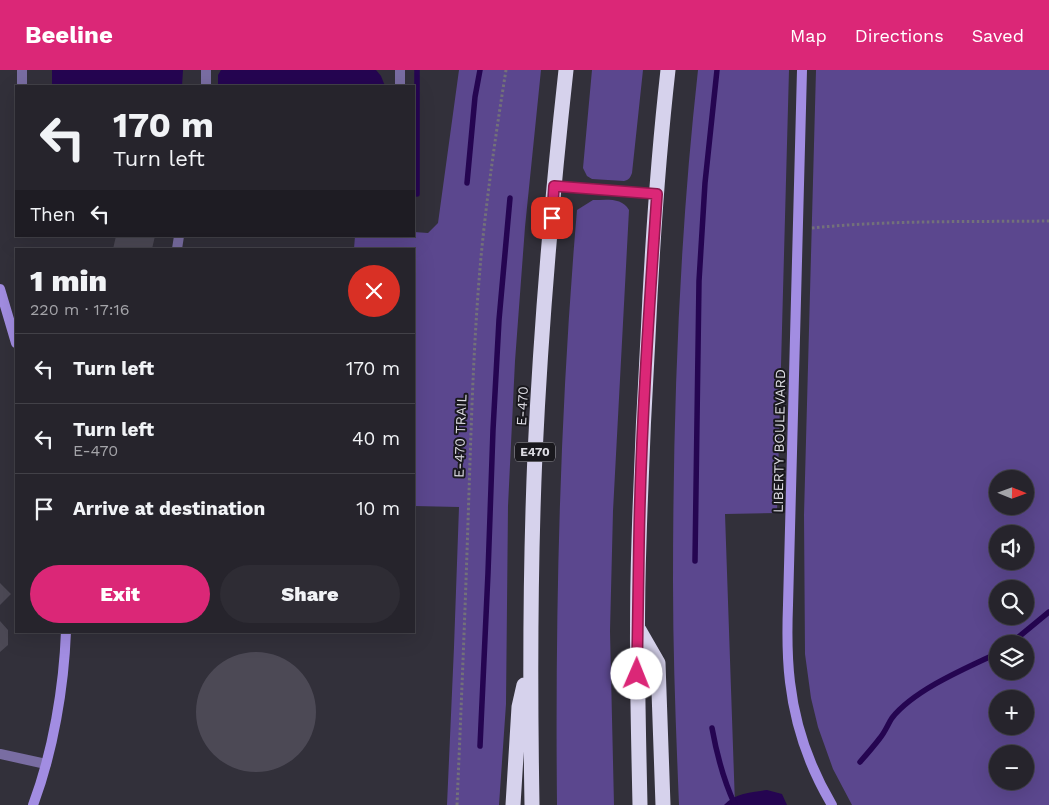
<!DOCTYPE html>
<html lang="en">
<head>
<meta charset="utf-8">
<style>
  :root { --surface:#26242c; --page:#2e2c34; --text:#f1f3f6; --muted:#a4a4a9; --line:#424148; --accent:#db2777 }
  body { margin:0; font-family:"Work Sans",sans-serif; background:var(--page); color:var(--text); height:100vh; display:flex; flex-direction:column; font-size:19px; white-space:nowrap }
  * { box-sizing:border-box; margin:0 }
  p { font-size:16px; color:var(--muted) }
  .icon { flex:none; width:28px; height:28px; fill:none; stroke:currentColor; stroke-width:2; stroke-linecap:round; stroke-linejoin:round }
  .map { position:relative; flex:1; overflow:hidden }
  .details { position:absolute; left:15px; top:178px; width:400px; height:385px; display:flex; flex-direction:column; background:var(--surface); border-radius:0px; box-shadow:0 5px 20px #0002,0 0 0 1px var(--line) }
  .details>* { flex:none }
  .top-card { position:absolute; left:15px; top:15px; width:400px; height:152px; border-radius:0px; box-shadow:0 5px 20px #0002,0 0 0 1px var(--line); background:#26242c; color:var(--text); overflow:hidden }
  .needle { width:32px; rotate:91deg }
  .controls { position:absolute; left:989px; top:400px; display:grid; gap:10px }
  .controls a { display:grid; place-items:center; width:45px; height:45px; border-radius:50%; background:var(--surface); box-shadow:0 5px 20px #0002,0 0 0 1px var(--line); font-size:25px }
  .pin { position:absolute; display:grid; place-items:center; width:42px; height:42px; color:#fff; margin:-21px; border-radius:10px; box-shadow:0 2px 8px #0006 }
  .me { position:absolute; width:55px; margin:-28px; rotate:1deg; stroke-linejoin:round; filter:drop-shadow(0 0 4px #0008) }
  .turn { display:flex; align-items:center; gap:18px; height:105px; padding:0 15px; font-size:22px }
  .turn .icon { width:65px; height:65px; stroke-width:2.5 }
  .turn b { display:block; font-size:35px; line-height:42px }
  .then { display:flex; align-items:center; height:48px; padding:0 15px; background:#0003; gap:10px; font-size:19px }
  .round { display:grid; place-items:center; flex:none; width:52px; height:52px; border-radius:26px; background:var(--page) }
  .overview { display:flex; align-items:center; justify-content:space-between; height:85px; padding:0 15px }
  h1 { font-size:30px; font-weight:800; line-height:38px }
  .button { display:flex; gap:10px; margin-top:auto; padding:10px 15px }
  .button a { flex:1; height:58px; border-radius:30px; background:var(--accent); color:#fff; font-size:20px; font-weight:800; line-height:58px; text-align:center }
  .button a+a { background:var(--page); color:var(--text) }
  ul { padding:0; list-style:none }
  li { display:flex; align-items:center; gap:15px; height:70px; padding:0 15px; border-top:1px solid var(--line) }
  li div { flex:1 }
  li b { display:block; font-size:19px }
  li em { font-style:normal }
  header { display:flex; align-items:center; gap:30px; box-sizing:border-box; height:70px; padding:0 25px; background:var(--accent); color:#fff }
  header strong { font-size:24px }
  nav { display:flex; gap:28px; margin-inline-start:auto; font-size:18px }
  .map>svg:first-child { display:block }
</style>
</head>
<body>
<header>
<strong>Beeline</strong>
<nav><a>Map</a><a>Directions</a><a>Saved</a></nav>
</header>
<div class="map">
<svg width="1049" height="735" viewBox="0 0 1049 735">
  <rect width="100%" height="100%" fill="#32303a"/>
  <!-- green -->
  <path fill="#5b478e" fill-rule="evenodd" d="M 459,0 L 541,0 L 525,157 L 515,291 L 508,436 L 506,634 L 499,735 L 447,735 L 454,577 L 459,437 L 414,436 L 414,179 L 354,179 L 355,166 L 414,166 L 414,162 L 428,163 L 438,153 Z
    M 592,0 L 643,0 L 632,103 C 630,108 629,110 624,111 L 592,109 L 587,106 L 583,98 Z
    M 698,0 L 789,0 L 777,443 L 725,444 L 735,735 L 679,735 C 676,661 673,587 673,512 C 673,342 679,170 698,0 Z
    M 816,0 L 1049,0 L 1049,735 L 852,735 L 833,699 L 818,657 L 811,628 L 805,584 L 804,445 ZM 998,409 L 1025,409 L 1025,436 L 998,436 ZM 998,464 L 1025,464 L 1025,491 L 998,491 ZM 998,519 L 1025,519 L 1025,546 L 998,546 ZM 998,574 L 1025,574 L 1025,601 L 998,601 ZM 998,629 L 1025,629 L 1025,656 L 998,656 ZM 998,684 L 1025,684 L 1025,711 L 998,711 Z
    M 593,130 C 606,130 622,127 629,140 L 613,441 L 610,561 L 614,735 L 557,735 C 555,536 560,338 577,140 Z"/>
  <!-- water -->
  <path fill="#250551" d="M 52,0 L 183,0 L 182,16 L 52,16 Z
    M 221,0 L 376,0 L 381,6 L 385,16 L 218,16 L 218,5 Z
    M 767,720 L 782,724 L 787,735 L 724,735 C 735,723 752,722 767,720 Z"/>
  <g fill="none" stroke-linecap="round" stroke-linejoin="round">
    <!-- stream -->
    <path stroke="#250551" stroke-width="5.5" d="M 417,0 L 417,124
      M 467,113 L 475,27 L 480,0
      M 695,491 L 699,211 L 705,113 L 717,0
      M 1010,574 L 1049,542
      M 712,658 C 717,686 723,709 735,735
      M 480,676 L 488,503 L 493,360 L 499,250 L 510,128
      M 860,692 C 867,684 874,676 880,668 C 885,662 888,654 892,648 C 914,620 966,598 998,583"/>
  </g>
  <!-- building -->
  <path fill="#4c4955" d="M 116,166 L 155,166 L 152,179 L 113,179 Z
    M 0,513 L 11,524 L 0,535 Z
    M 0,551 L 8,560 L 8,575 L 0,582 Z
    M196 642a60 60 0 1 1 120 0a60 60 0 1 1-120 0Z"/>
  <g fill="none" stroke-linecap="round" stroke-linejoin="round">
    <!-- path -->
    <path stroke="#73717a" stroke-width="3" stroke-dasharray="2.5 2.5" stroke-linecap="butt" d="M 812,158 C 891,150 970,152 1049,151
      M 457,735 C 461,641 465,546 468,452 C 471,364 473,275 481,187 C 487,125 496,62 506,0"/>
    <!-- lane -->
    <path stroke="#796da2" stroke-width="10" d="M 206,0 L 206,16
      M 22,16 L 22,0
      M 400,16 L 400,0
      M 554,116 L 657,124
      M 177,179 L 179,166"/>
    <!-- street -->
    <path stroke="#796da2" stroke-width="10" d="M 0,684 L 46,694"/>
    <!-- secondary -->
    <path stroke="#a28de2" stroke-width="10" d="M 802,0 L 788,535 C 787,561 787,587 790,612 C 795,655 810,698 832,735
      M 0,219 L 16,273
      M 33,735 C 53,682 64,617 66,561"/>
    <!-- highway -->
    <path stroke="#d6d2ec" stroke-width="15" d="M 639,560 L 658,593 L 663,735
      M 513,735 L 519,637 L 524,615
      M 532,735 C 530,618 530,501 535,384 C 541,256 552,127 566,0
      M 640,735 C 638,647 636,559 639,471 C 641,403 644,335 648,267 C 652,178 658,89 668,0"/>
  </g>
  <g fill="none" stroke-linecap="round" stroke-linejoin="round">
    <defs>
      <path id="route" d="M 552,148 L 554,116 L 657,124 C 649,240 641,356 639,472 C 638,516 638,560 637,604"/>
    </defs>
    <!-- route casing -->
    <use href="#route" stroke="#8e194d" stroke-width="12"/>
    <!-- route -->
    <use href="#route" stroke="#db2777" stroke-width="9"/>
  </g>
  <g text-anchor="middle" stroke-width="4" stroke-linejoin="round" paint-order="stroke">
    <!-- shield labels -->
    <rect fill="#19181d" stroke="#a2a1a8" stroke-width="1" x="515" y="372.5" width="40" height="19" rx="4"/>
    <g font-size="12" font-weight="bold" fill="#dddce3">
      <text x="535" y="386">E470</text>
    </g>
    <!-- street labels -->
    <g font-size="14" fill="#dddce3" stroke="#19181d">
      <text transform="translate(522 336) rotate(-87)" y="5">E-470</text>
      <text transform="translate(460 366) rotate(-88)" y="5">E-470 TRAIL</text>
      <text transform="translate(779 371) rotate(-89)" y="5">LIBERTY BOULEVARD</text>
    </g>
  </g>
</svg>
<div class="controls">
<a><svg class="needle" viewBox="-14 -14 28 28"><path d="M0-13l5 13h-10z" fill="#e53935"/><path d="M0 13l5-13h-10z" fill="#a4a4a9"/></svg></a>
<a><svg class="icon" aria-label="sound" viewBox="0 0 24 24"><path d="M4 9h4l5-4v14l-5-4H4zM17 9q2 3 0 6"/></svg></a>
<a><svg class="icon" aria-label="search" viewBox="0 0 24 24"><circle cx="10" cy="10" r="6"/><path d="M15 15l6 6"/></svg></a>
<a><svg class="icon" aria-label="layers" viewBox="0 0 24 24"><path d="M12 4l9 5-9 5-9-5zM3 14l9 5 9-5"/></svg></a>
<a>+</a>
<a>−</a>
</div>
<div class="pin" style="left:552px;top:148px;background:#d93025"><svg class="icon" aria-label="arrive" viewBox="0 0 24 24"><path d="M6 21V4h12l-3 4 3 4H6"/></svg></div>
<svg class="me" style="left:637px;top:604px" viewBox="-20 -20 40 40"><circle r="19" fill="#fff"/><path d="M0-13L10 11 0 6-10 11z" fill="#db2777"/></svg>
<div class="top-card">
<div class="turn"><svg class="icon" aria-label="left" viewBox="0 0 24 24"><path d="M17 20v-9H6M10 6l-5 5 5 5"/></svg><div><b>170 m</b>Turn left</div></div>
<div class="then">Then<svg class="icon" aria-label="left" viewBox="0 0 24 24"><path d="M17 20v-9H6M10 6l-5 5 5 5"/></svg></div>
</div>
<section class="details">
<div class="overview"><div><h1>1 min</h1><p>220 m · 17:16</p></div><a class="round" style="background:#d93025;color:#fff"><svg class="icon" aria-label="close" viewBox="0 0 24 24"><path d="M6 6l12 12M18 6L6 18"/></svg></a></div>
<ul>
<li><svg class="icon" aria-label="left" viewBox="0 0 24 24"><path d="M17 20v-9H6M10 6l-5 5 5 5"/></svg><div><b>Turn left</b></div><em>170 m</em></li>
<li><svg class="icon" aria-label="left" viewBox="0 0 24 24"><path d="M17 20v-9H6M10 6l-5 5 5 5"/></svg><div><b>Turn left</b><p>E-470</p></div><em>40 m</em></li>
<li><svg class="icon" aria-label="arrive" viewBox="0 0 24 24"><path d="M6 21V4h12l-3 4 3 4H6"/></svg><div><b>Arrive at destination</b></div><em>10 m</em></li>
</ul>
<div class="button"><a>Exit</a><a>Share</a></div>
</section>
</div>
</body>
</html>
